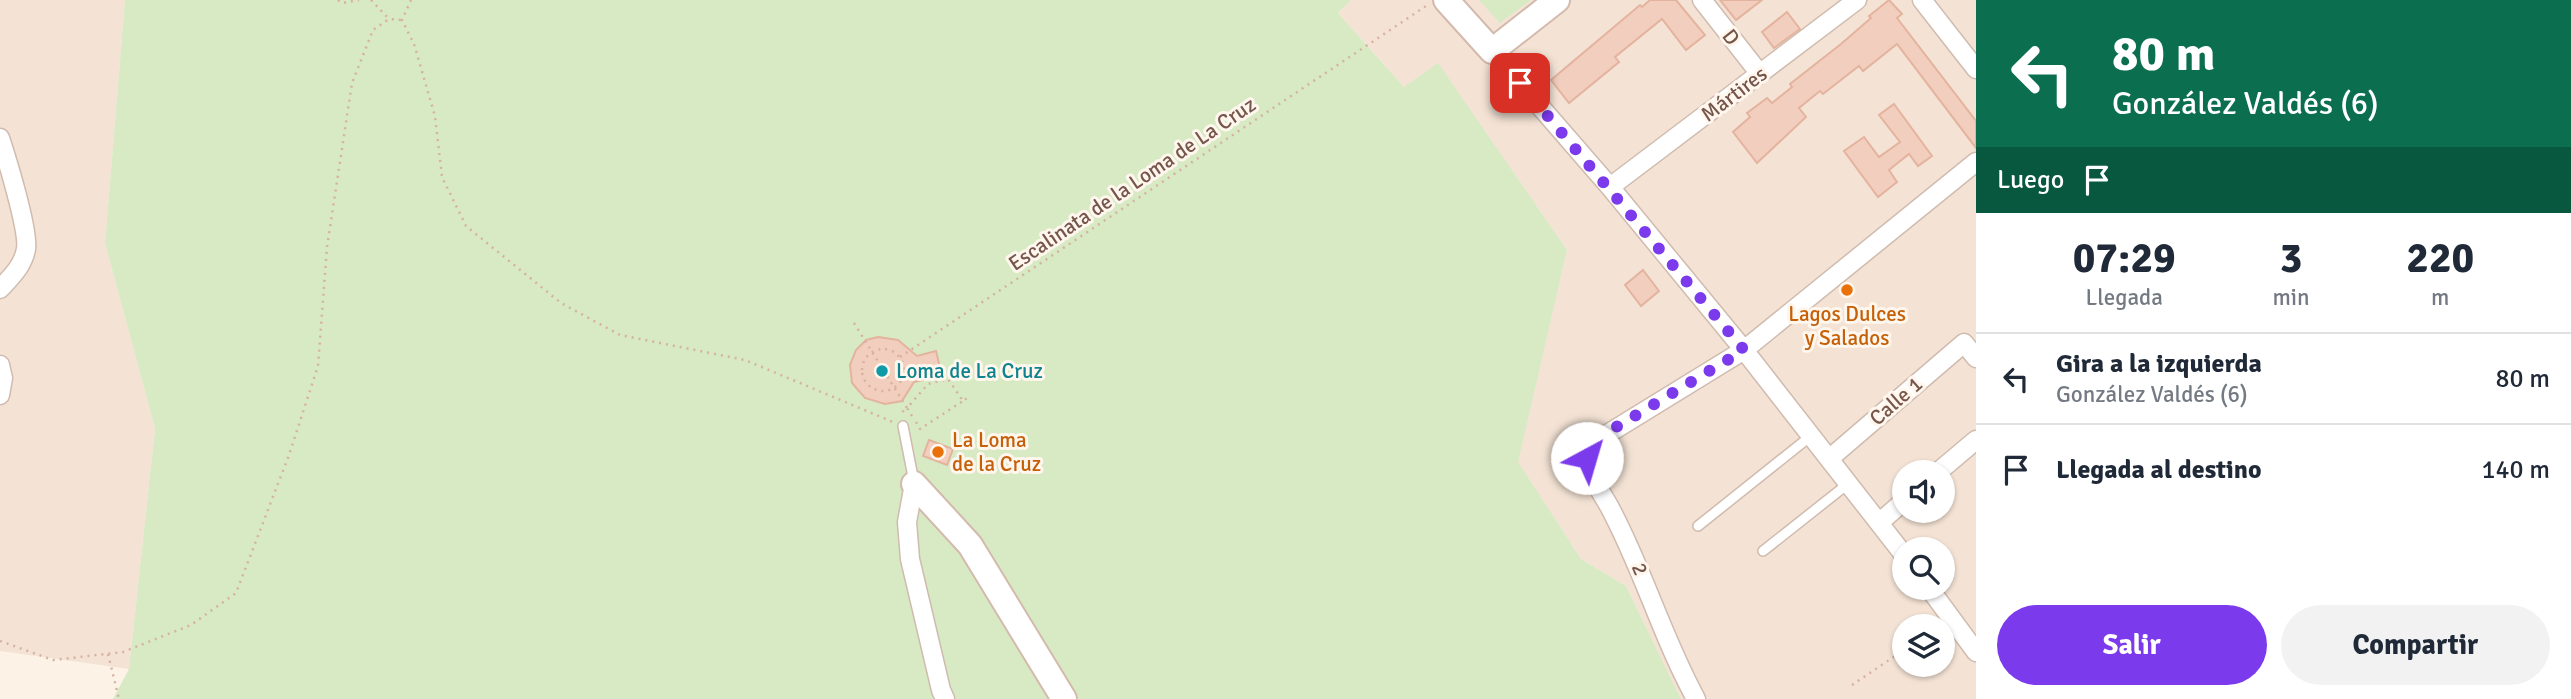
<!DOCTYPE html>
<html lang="es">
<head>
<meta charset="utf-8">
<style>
  :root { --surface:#fff; --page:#f2f2f3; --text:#1f2937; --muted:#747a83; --line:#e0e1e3; --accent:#7c3aed }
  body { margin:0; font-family:Signika,sans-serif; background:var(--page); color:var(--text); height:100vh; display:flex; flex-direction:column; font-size:26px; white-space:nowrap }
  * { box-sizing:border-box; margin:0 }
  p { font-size:23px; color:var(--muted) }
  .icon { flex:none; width:38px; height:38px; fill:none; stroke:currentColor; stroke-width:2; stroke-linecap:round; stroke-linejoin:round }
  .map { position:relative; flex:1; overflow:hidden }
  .panel { display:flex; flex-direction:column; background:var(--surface); width:595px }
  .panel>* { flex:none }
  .banner { background:#0b6e4f; color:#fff; overflow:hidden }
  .controls { position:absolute; left:1892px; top:460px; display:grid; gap:14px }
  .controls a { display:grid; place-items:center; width:63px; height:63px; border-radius:50%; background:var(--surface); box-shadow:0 2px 5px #0004; font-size:35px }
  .pin { position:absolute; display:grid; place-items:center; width:60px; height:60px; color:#fff; margin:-30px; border-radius:14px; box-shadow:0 4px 10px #0006 }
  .me { position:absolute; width:77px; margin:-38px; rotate:39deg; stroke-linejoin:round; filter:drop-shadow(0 0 5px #0008) }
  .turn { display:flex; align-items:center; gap:24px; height:147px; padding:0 21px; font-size:32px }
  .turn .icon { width:91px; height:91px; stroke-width:2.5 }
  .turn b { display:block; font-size:49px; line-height:60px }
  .then { display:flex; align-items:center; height:66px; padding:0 21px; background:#0003; gap:14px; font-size:26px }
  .eta { display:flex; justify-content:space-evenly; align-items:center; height:119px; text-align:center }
  .eta b { font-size:42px; font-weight:700; line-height:49px }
  .primary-button { display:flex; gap:14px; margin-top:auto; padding:14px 21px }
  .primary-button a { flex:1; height:80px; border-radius:42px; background:var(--accent); color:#fff; font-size:28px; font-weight:700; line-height:80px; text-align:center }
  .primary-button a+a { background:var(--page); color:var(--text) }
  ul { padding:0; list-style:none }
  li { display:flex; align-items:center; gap:21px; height:91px; padding:0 21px; border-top:2px solid var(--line) }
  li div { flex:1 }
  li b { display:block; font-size:26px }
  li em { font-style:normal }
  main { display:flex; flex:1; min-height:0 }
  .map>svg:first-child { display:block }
</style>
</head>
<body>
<main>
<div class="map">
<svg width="1976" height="699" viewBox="0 0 1976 699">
  <rect width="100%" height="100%" fill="#fcf2e6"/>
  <!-- residential -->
  <path fill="#f4e3d5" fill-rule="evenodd" d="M 0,0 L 125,0 L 105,243 L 155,429 L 129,669 L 0,651 Z
    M 1351,0 L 1976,0 L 1976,699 L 1681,699 L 1626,586 L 1581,559 L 1517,462 L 1567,250 L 1438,64 L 1405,88 L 1338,13 ZM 1904,472 L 1942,472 L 1942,511 L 1904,511 ZM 1904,550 L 1942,550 L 1942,588 L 1904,588 ZM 1904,626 L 1942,626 L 1942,665 L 1904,665 Z"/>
  <!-- green -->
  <path fill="#d7eac4" d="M 125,0 L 1351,0 L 1338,13 L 1404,87 L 1438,63 L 1567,250 L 1518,462 L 1581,559 L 1626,586 L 1681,699 L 113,699 L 129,669 L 155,429 L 105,243 Z
    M 1479,0 L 1531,0 L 1500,23 Z"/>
  <!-- building -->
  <path fill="#f2cebe" stroke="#e4b39e" stroke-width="2" d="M 1650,0 L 1676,0 L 1705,35 L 1686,50 L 1662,19 L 1615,57 L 1619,62 L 1569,103 L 1551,80 L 1640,5 L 1642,7 Z
    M 1720,0 L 1762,0 L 1736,20 Z
    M 1889,0 L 1902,14 L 1897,18 L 1976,121 L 1976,148 L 1897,44 L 1863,71 L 1859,66 L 1823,94 L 1820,91 L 1799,108 L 1806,117 L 1757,163 L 1733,132 L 1750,117 L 1747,113 L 1767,98 L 1772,103 L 1792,87 L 1790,84 L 1841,44 L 1871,18 L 1869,16 Z
    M 1787,12 L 1800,29 L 1774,48 L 1762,32 Z
    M 1894,104 L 1932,156 L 1918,166 L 1909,154 L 1889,170 L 1897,182 L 1878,197 L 1844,151 L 1864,137 L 1879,157 L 1900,142 L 1879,115 Z
    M 1643,270 L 1659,291 L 1641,306 L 1625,285 Z
    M 878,337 L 898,340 L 917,356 L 936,351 L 942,376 L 914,382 L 902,401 L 885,404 L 865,398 L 852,383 L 850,365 L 856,350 L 866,340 Z
    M 929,440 L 953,449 L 947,465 L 923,456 Z"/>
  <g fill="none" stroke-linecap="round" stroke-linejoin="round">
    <defs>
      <path id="lane" d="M 903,426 L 914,482
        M 1698,526 L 1812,435
        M 1763,551 L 1849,483"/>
      <path id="street" d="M 1702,0 L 1760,74
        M 1922,0 L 1976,69
        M 1492,51 L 1610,187 L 1744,350 L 1904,555
        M 0,138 C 7,159 29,231 26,249 C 23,266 11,277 0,289
        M 1610,187 L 1857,0
        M 0,365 L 3,378 L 0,395
        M 1829,459 L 1964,343 L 1976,358
        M 1938,472 L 1976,440
        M 914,484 L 907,522 L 910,559 L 941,690 L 945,699
        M 1880,522 L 1904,501
        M 1929,588 L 1976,652
        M 1696,699 C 1662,637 1643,569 1609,506 C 1599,489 1583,466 1588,446 L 1744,350 L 1976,162"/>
      <path id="secondary" d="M 1446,0 L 1492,51 L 1557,0
        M 914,484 L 970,545 L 1064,699"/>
    </defs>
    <!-- lane casing -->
    <use href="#lane" stroke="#d0bbaf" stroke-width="12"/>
    <!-- street casing -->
    <use href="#street" stroke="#d0bbaf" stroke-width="21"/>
    <!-- secondary casing -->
    <use href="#secondary" stroke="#d3baac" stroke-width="28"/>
    <!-- path -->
    <path stroke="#d7b1a1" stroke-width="2.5" stroke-dasharray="2 5" stroke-linecap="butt" d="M 338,0 L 342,3 L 359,0
      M 371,0 L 389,19
      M 411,0 L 402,20 L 414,44 L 435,116 L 442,177 L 466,226 L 561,303 L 620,335 L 745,360 L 893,422
      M 854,323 L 907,408 L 903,410 L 903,415
      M862 370a21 21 0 1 1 42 0a21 21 0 1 1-42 0Z
      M 900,357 L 1426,6
      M 912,416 L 907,408 L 928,384 L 948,379 L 963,401 L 970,396
      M 916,422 L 920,429 L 963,401
      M 0,641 L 53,660 L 123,652 L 191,625 L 236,593 L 289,455 L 318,366 L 327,247 L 352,83 L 373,30 L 389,19 L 402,20
      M 108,654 L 119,699
      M 1852,685 L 1904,650"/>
    <!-- lane -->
    <use href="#lane" stroke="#fff" stroke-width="9"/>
    <!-- street -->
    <use href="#street" stroke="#fff" stroke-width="18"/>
    <!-- secondary -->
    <use href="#secondary" stroke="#fff" stroke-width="24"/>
  </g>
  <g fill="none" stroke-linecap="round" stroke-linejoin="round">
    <!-- route -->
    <path stroke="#7c3aed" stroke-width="12" stroke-dasharray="0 21.6" d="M 1520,83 L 1744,350 L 1593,441 L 1588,446 L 1587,458"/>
  </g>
  <!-- markers -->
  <g fill="#e8710a" stroke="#fff6ed" stroke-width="2.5">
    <circle cx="1847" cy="290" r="7"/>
    <circle cx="938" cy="452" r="7"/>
  </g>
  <circle fill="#0f9aa8" stroke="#fff6ed" stroke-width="2.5" cx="882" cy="371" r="7"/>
  <g text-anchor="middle" stroke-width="6" stroke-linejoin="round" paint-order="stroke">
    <!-- street labels -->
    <g font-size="21" fill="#76564b" stroke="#fff6ed">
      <text transform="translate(1731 37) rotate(52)" y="7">D</text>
      <text transform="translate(1734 94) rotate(-37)" y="7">Mártires</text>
      <text transform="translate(1132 184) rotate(-34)" y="7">Escalinata de la Loma de La Cruz</text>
      <text transform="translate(1896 401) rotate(-41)" y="7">Calle 1</text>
      <text transform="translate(1640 569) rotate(67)" y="7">2</text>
    </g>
    <!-- food labels -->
    <g font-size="21" fill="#c56008" stroke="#fff6ed">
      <text x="1847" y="321">Lagos Dulces<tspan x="1847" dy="24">y Salados</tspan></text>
      <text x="952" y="447" text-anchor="start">La Loma<tspan x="952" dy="24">de la Cruz</tspan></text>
    </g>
    <!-- culture labels -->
    <g font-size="21" fill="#0d838f" stroke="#fff6ed" text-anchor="start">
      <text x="896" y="378">Loma de La Cruz</text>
    </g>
  </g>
</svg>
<div class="controls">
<a><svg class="icon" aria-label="sound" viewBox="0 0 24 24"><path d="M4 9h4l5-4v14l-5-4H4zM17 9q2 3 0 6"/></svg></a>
<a><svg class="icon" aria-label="search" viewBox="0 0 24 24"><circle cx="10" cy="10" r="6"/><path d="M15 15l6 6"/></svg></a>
<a><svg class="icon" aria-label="layers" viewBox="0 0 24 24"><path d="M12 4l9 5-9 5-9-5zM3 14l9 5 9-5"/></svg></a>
</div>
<div class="pin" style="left:1520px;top:83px;background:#d93025"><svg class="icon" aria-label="arrive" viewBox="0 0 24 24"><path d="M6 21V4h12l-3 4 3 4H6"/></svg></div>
<svg class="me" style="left:1587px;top:458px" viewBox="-20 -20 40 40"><circle r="19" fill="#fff"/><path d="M0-13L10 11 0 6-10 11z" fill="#7c3aed"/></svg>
</div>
<section class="panel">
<div class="banner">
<div class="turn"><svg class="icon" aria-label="left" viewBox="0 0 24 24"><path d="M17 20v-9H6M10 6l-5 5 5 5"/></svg><div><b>80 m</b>González Valdés (6)</div></div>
<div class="then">Luego<svg class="icon" aria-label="arrive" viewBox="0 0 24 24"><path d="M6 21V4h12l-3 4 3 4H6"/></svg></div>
</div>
<div class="eta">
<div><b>07:29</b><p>Llegada</p></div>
<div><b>3</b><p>min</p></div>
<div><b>220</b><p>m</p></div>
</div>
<ul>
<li><svg class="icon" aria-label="left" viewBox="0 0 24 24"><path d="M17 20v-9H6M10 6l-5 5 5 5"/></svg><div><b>Gira a la izquierda</b><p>González Valdés (6)</p></div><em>80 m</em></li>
<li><svg class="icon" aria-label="arrive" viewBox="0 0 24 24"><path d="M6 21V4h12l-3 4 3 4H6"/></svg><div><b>Llegada al destino</b></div><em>140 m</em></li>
</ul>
<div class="primary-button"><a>Salir</a><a>Compartir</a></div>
</section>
</main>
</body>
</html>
